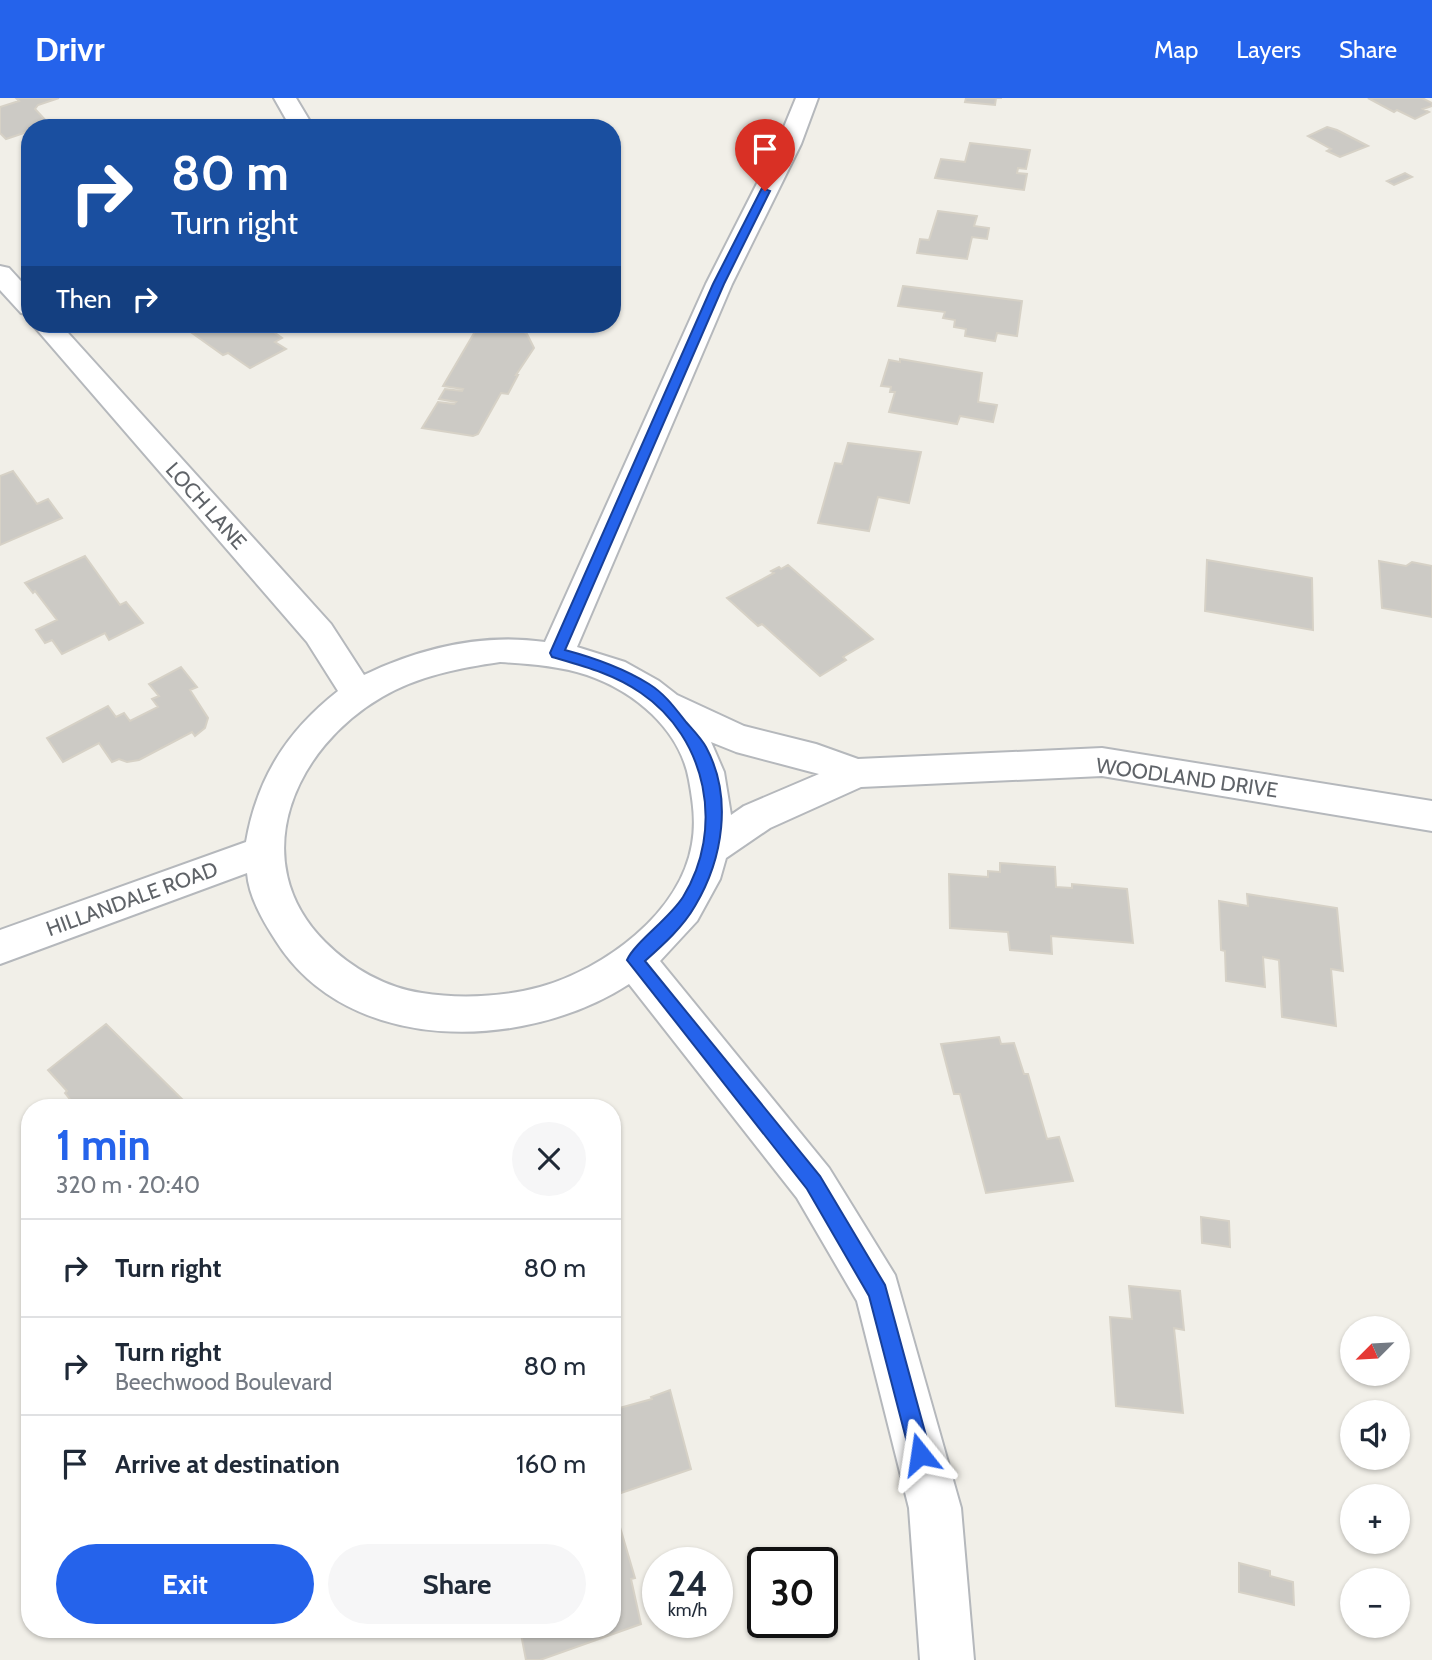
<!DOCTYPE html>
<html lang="en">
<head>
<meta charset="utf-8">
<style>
  :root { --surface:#fff; --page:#f6f6f7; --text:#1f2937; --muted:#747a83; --line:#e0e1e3; --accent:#2563eb }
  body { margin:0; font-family:Cabin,sans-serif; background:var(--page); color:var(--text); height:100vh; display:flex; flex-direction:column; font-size:26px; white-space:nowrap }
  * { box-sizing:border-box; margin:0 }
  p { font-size:23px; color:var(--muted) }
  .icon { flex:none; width:38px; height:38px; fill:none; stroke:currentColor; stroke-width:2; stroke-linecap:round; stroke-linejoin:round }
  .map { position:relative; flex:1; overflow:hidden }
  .panel { position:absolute; left:21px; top:1001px; width:600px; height:539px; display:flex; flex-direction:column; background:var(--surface); border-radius:28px; box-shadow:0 2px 5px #0004 }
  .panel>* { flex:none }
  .banner { position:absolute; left:21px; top:21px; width:600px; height:214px; border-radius:28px; box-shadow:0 2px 5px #0004; background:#1a4fa0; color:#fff; overflow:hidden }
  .needle { width:46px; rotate:246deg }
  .fabs { position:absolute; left:1340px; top:1218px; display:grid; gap:14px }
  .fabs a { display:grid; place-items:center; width:70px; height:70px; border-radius:50%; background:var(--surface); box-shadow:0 2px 5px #0004; font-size:35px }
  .speed { position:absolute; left:642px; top:1449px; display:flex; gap:14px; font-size:35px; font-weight:700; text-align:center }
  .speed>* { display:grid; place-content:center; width:91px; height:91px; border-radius:50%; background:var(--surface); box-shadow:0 2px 5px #0004; line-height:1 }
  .speed small { font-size:18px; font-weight:400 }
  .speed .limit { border:4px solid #111; border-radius:10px; background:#fff; color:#111 }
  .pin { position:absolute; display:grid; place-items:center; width:60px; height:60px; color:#fff; margin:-72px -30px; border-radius:50% 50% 50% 0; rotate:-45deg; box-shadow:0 0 7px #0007 }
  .pin .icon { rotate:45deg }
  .me { position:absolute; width:77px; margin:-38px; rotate:345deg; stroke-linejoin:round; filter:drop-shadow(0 0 5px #0008) }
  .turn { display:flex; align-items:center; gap:24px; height:147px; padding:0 35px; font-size:32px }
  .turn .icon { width:91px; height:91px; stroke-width:2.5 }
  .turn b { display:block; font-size:49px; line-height:60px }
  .then { display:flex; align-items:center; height:66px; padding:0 35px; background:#0003; gap:14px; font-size:26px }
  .round { display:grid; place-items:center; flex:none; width:74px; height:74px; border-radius:37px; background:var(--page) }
  .overview { display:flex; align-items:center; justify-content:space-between; height:119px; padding:0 35px }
  h1 { font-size:42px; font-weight:700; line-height:52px; color:var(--accent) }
  .action { display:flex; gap:14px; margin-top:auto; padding:14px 35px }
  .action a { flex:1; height:80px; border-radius:42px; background:var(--accent); color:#fff; font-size:28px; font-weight:700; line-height:80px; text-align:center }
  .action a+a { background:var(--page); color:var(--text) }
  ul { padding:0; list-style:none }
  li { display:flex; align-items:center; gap:21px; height:98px; padding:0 35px; border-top:2px solid var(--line) }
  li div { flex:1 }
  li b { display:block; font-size:26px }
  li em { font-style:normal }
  header { display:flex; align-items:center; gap:42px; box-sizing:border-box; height:98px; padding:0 35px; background:var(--accent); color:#fff }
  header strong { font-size:33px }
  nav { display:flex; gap:38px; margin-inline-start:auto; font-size:24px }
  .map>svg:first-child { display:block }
</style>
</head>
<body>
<header>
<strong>Drivr</strong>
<nav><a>Map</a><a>Layers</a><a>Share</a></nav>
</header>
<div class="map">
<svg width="1432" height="1562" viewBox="0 0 1432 1562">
  <rect width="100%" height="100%" fill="#f1efe8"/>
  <!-- building -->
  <path fill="#cccac5" stroke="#d6d1c6" stroke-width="2" d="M 16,0 L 59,0 L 38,7 L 35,11 L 50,27 L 30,30 L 30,33 L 6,41 L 0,35 L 0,9 L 19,3 Z
    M 966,0 L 1002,0 L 996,0 L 995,7 L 965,4 Z
    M 1368,0 L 1422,0 L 1432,5 L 1432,8 L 1423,11 L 1429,14 L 1415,21 L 1397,12 L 1394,14 Z
    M 1327,29 L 1337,32 L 1368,48 L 1340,59 L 1327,53 L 1331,51 L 1308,38 Z
    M 970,45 L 1030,52 L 1026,71 L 1018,70 L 1017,75 L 1027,76 L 1024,92 L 935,80 L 941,61 L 965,64 Z
    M 1405,75 L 1412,79 L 1394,87 L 1387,83 Z
    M 938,113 L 977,118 L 974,128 L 989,130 L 987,141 L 972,139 L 967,161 L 917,155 L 920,141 L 929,142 Z
    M 903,188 L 1022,203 L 1017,238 L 997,235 L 995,243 L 965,238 L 966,231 L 954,229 L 955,222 L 943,220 L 945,214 L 898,208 Z
    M 194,226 L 277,226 L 280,228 L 271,232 L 282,240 L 275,244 L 286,251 L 250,270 L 228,255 L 223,257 L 185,230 Z
    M 477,230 L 503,234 L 520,231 L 527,236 L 534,250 L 516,277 L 518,277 L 508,296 L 501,295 L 478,336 L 473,338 L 422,330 L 438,304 L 454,306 L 456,304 L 439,301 L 445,291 L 462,293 L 463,291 L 443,288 Z
    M 900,261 L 982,275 L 978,304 L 997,307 L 993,324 L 960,318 L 957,326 L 889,314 L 895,294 L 890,294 L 891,289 L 881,288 L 889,262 L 900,264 Z
    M 848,345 L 921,354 L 909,405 L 878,399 L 869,433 L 818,425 L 835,365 L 842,366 Z
    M 13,373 L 37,406 L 48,401 L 62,420 L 0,447 L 0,378 Z
    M 85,458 L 120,507 L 126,504 L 143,525 L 109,542 L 105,535 L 62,556 L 52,542 L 45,545 L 36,532 L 57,522 L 35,493 L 33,495 L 25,485 Z
    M 1207,462 L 1312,480 L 1313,532 L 1205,513 Z
    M 1379,463 L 1406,468 L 1412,464 L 1432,468 L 1432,519 L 1382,510 Z
    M 788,467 L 873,541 L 843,559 L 846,562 L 820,578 L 762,526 L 758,528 L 727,500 L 774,475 L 771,473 L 779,469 L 781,471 Z
    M 181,569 L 197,589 L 190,592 L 208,620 L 205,630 L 195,638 L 192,634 L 139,662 L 127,664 L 119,661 L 112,664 L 99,645 L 63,664 L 47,640 L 108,608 L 116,619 L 124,615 L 130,623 L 158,609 L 152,601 L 159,598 L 149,586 Z
    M 1000,765 L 1055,769 L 1056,789 L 1072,790 L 1072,786 L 1127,791 L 1133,845 L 1051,838 L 1052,856 L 1010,852 L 1008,834 L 950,830 L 949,776 L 988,779 L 988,773 L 1000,774 Z
    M 1247,796 L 1337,810 L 1343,873 L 1331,871 L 1336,928 L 1282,919 L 1279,862 L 1263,859 L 1265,889 L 1226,883 L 1225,853 L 1221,852 L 1219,803 L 1248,808 Z
    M 106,926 L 191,1010 L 77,1010 L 65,995 L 67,993 L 48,972 Z
    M 999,939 L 1001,946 L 1014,945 L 1024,976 L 1028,976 L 1047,1041 L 1059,1039 L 1073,1083 L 986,1095 L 960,996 L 954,996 L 941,946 Z
    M 1201,1119 L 1229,1123 L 1230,1149 L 1202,1145 Z
    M 1129,1188 L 1180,1193 L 1184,1232 L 1174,1230 L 1183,1315 L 1116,1308 L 1110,1219 L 1132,1221 Z
    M 670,1292 L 691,1371 L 612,1398 L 612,1312 L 652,1301 L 651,1299 Z
    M 612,1402 L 635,1480 L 631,1481 L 641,1526 L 540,1562 L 526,1562 L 520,1531 L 612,1531 Z
    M 1239,1465 L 1270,1473 L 1270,1478 L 1293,1484 L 1294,1507 L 1239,1494 Z"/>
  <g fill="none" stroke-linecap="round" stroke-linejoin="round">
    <defs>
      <path id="minor" d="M 274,0 L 296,0 L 314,30 L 291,30 Z
        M 796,0 L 818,0 L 801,46 L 732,186 L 577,549 L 625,564 L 659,583 L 677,597 L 744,628 L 816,646 L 858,661 L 1102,650 L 1432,703 L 1432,733 L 1102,678 L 861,689 L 770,730 L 726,760 L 720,781 L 697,823 L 660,863 L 829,1070 L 895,1177 L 961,1410 L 974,1562 L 920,1562 L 909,1410 L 857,1203 L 797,1100 L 629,886 C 526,953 349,959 276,843 C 263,823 249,799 247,775 L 0,866 L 0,832 L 246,744 C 257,680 287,633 338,593 L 307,544 L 32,226 L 60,226 L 331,526 L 364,577 C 420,550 483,535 545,544 L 706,186 L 777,46 ZM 500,564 C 529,566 560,568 587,577 C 634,593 680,631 689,682 C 693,704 696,724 692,746 C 680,816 604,871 540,889 C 504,899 459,901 422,895 C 386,890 351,870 325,844 C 244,763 294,650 382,599 C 418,578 459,570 500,564 ZM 711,644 L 736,654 L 819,676 L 744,708 L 731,717 L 724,674 Z
        M 0,168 L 9,170 L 30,193 L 30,217 L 21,215 L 0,192 Z"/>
    </defs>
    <!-- minor casing -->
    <use href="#minor" stroke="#b5b8bc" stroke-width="4"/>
    <!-- minor -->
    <use href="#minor" fill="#fff" fill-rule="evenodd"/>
  </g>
  <!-- route -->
  <path fill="#2563eb" stroke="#184099" stroke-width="2" d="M 762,90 L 770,93 L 724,186 L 565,552 C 595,560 623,570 649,586 C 665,596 675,610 686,624 C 693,632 701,640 706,649 C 733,699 723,761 695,808 C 683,829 664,846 645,863 L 820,1078 L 885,1187 L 931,1356 L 928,1363 L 920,1366 L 913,1363 L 910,1356 L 869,1198 L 807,1091 L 627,862 C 635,844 669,821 683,799 C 725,731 707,640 641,595 C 614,576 583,568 552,559 L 550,555 L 713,186 Z"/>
  <g text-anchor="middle" stroke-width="5" stroke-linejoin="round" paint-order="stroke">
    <!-- street labels -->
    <g font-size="21" fill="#5f6368" stroke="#fff">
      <text transform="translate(206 408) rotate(48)" y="7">LOCH LANE</text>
      <text transform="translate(1187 680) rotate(8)" y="7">WOODLAND DRIVE</text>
      <text transform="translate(132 801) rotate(-20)" y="7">HILLANDALE ROAD</text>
    </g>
  </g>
</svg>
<div class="fabs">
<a><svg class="needle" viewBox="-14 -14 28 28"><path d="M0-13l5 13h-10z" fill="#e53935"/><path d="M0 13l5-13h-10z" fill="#747a83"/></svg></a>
<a><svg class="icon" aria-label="sound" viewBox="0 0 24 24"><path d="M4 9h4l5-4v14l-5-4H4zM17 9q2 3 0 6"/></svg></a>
<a>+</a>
<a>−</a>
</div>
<div class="speed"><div>24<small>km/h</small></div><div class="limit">30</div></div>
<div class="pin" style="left:765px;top:93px;background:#d93025"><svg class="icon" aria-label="arrive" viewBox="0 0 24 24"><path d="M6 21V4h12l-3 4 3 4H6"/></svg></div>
<svg class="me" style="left:920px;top:1356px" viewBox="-20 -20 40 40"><path d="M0-17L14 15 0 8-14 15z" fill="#2563eb" stroke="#fff" stroke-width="4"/></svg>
<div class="banner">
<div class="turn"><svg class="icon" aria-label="right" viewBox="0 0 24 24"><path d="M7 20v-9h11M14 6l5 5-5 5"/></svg><div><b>80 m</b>Turn right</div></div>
<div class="then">Then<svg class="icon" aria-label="right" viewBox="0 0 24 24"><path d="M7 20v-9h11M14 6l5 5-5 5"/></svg></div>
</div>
<section class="panel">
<div class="overview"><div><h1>1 min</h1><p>320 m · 20:40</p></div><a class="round"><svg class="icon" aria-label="close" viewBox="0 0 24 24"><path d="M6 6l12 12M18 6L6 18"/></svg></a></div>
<ul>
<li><svg class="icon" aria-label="right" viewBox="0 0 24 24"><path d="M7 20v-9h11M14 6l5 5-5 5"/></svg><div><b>Turn right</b></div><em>80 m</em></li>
<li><svg class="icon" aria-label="right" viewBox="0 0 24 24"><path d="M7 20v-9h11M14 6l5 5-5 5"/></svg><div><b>Turn right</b><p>Beechwood Boulevard</p></div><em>80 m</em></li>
<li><svg class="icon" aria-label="arrive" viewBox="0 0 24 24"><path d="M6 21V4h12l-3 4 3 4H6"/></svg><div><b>Arrive at destination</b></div><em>160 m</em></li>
</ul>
<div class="action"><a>Exit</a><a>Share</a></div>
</section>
</div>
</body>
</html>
